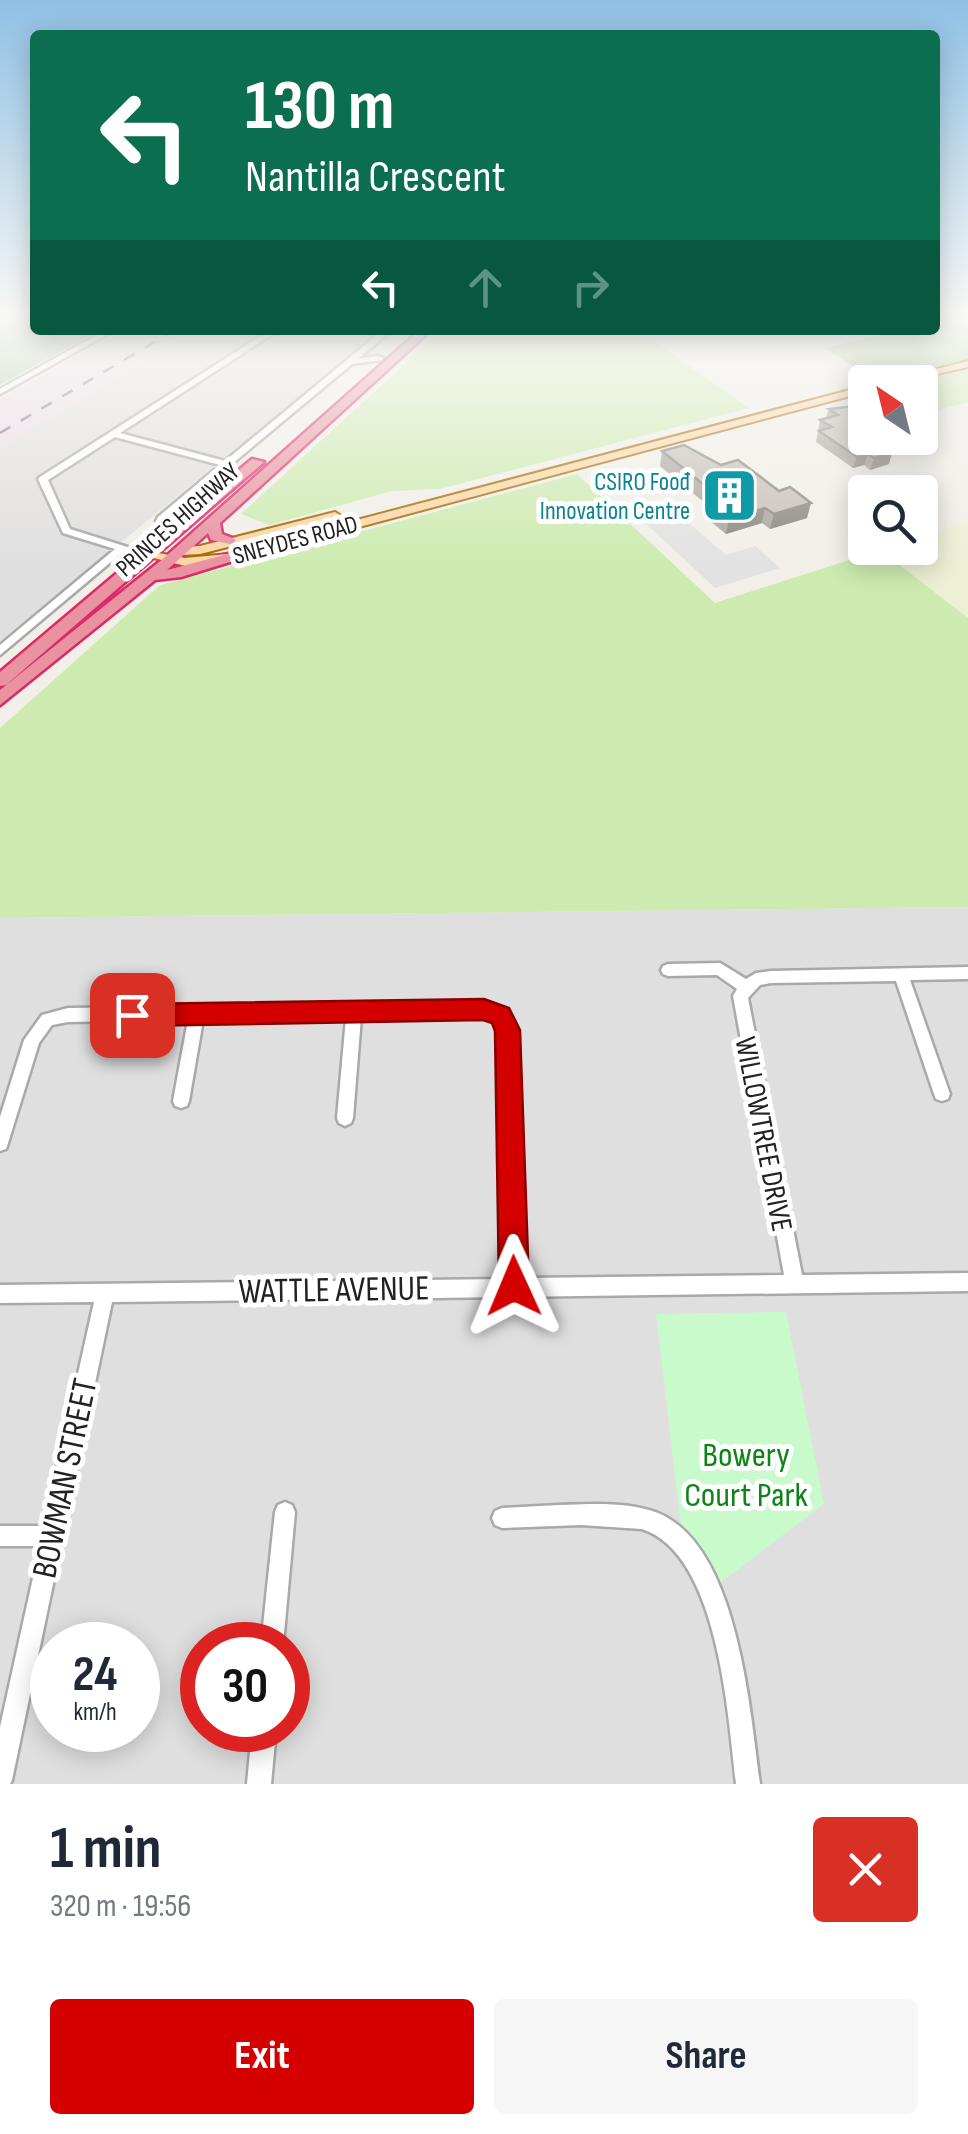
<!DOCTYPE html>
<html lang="en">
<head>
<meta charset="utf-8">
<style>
  :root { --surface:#fff; --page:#f6f6f7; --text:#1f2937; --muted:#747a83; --accent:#d40000 }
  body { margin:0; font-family:"Sofia Sans Condensed",sans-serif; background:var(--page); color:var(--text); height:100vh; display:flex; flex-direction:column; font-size:38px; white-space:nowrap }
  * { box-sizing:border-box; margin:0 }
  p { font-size:32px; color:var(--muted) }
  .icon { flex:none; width:55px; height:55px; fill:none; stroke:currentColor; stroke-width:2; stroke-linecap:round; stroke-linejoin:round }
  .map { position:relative; height:1784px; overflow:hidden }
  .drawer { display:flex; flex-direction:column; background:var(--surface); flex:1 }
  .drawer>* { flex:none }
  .hud { position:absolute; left:30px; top:30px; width:910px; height:305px; border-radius:10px; box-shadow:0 5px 25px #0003; background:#0b6e4f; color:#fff; overflow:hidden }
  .needle { width:65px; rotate:325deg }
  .tools { position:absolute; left:848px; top:365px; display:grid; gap:20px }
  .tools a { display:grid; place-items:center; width:90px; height:90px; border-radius:10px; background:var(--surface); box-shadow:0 5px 25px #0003; font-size:50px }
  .speed { position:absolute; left:30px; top:1622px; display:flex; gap:20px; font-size:50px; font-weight:700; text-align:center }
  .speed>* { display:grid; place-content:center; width:130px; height:130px; border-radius:50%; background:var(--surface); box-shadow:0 5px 25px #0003; line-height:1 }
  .speed small { font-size:25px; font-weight:400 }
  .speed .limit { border:15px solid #d22; background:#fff; color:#111 }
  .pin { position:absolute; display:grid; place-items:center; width:85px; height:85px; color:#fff; margin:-42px; border-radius:20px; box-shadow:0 5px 15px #0006 }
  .me { position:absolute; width:110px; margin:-55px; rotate:359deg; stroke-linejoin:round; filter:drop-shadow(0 0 8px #0008) }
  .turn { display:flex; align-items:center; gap:35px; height:210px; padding:0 50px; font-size:45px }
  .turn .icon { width:130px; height:130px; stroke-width:2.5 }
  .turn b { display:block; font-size:70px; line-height:85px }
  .lanes { display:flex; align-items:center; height:95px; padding:0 50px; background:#0003; justify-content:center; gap:50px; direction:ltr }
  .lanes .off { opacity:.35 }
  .round { display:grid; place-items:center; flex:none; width:105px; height:105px; border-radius:10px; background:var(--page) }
  .overview { display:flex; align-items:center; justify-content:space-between; height:170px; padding:0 50px }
  h1 { font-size:60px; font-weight:700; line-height:75px }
  .button { display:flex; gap:20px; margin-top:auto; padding:20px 50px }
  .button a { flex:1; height:115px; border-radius:10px; background:var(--accent); color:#fff; font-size:40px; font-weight:700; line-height:115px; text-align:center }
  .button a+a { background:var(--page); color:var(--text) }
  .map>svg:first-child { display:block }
</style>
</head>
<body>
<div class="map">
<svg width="968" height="1784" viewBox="0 0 968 1784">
  <rect width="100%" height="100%" fill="#f2efe9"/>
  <!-- residential -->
  <path fill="#e0dfdf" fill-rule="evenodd" d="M 196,330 L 381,330 L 0,641 L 0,448 Z
    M 968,907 L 968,1784 L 0,1784 L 0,918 ZM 52,1645 L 138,1645 L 138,1730 L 52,1730 ZM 202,1645 L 288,1645 L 288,1730 L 202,1730 Z"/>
  <!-- industrial -->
  <path fill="#ebdbe8" d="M 123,330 L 196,330 L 0,448 L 0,399 Z"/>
  <!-- farmland -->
  <path fill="#eef0d5" d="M 968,522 L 968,618 L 880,550 L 920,548 L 920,537 Z"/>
  <!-- grass -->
  <path fill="#cdebb0" d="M 442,330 L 479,330 L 501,337 L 543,330 L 638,330 L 749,408 L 440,489 L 392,491 L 269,525 L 241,514 Z
    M 968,369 L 968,402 L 920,415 L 920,382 L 913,382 Z
    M 577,474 L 715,603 L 880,550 L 968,618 L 968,907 L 0,918 L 0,728 L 160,585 Z"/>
  <!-- forest -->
  <path fill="#add19e" d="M 951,318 L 968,328 L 968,359 L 877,381 L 824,348 L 902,330 L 935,330 L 935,322 Z"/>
  <!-- cemetery -->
  <path fill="#aacbaf" d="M 0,314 L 35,314 L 35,330 L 99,330 L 0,385 Z"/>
  <!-- park -->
  <path fill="#c8facc" d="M 786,1312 L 824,1504 L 721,1582 L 704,1554 L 681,1527 L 656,1314 Z"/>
  <!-- parking -->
  <path fill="#e2e2e2" d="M 675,511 L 726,555 L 755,546 L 780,568 L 715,588 L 642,520 Z"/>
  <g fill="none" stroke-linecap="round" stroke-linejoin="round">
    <defs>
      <path id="minor" d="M 106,330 L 115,330 L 0,394 L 0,389 Z
        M 270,330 L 279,330 L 120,433 L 225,461 L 383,330 L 392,330 L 358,359 L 379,356 L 383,358 L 382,360 L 352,364 L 167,518 L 166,521 L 174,537 L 172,539 L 164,537 L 156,521 L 158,517 L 220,465 L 115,437 L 48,480 L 70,529 L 153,555 L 148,558 L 124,551 L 0,655 L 0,645 L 115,549 L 63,533 L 38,479 L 40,477 Z
        M 720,963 L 746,979 L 756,973 L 771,971 L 968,967 L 968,979 L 910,980 L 950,1094 L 948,1099 L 942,1101 L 936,1099 L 934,1094 L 896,981 L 771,983 L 760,985 L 748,998 L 802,1275 L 968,1273 L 968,1291 L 112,1302 L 12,1780 L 10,1784 L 0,1784 L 0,1727 L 40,1546 L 0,1546 L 0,1526 L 44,1526 L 94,1302 L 0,1303 L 0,1285 L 505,1279 L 500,1031 L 495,1021 L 483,1016 L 361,1017 L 353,1118 L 351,1123 L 345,1126 L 339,1123 L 337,1118 L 346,1018 L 203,1020 L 189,1101 L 187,1106 L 181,1108 L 175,1106 L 173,1101 L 188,1020 L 68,1022 L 52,1025 L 39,1043 L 8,1143 L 6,1149 L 0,1151 L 0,1117 L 24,1040 L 42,1015 L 68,1008 L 484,1003 L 505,1011 L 516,1031 L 523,1278 L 784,1275 L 733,996 L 737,989 L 717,975 L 668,976 L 663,974 L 661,970 L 663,966 L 668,964 Z
        M 285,1502 L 292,1505 L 295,1512 L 283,1645 L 261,1645 L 275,1512 L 278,1505 Z
        M 558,1505 C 591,1504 627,1501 658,1513 C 738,1546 750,1710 760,1784 L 736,1784 C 728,1717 719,1554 642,1529 L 581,1525 L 502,1528 L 495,1525 L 492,1518 L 495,1511 L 502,1508 Z
        M 252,1730 L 276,1730 L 271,1784 L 247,1784 Z"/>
      <path id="major" d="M 968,361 L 968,367 L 902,382 L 886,382 Z
        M 865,386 L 865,392 L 228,562 L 185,566 L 142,555 L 148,551 L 185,558 L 228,554 Z
        M 335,512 L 341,516 L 339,519 L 200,554 L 181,555 L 175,551 L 181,547 L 200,546 Z"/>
      <path id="highway" d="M 420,330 L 431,330 L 220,523 L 222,534 L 235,539 L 235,545 L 211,540 L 208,533 L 167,570 L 228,554 L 233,555 L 233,561 L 181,577 L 155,580 L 0,705 L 0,690 L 164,558 Z
        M 252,459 L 264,462 L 6,685 L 0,686 L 0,672 Z"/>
    </defs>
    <!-- minor casing -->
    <use href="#minor" stroke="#a9a9a9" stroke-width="5"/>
    <!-- major casing -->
    <use href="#major" stroke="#a06b00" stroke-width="4"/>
    <!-- highway casing -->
    <use href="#highway" stroke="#dc2a67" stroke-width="5"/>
    <!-- minor -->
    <use href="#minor" fill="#fff" fill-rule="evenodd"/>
    <!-- major -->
    <use href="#major" fill="#fcd6a4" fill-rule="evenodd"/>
    <!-- highway -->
    <use href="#highway" fill="#e892a2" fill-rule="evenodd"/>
    <!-- rail -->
    <path stroke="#707070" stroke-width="2.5" stroke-dasharray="12 12" stroke-linecap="butt" d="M 0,433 L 175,330"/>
  </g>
  <!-- wall -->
  <path fill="#aba49e" d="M 865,405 L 865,438 L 905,438 L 904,441 L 884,447 L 889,464 L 870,470 L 864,465 L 853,468 L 816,442 L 820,420 L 826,418 L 829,409 Z
    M 662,451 L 721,465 L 807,518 L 770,529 L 762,523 L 726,534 L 709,520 L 711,508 L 660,466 Z"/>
  <!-- shaded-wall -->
  <path fill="#8b8681" d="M 882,438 L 905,438 L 904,441 L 869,451 L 873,440 Z
    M 892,453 L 889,464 L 870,470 L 874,458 Z
    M 868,454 L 864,465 L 853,468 L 857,457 Z
    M 811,503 L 807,518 L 770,529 L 774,514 Z
    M 765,508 L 762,523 L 726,534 L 729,519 Z"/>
  <!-- building -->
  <path fill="#c7bfb8" stroke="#8b8681" stroke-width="2.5" d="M 865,405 L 865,438 L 882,438 L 873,440 L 892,453 L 874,458 L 868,454 L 857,457 L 819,431 L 832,427 L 820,420 L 838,415 L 829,409 Z
    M 684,445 L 721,465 L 738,460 L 779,491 L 790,487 L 811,503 L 774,514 L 765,508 L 729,519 L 712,505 L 724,501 L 662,451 Z"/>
  <!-- sky -->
  <linearGradient id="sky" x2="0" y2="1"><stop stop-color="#8fc0e4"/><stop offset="0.56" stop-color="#f9f8f5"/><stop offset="1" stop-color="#f9f8f5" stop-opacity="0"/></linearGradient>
  <rect width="968" height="564" fill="url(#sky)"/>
  <!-- route -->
  <path fill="#d40000" stroke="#8a0000" stroke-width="2.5" d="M 484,999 L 509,1008 L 520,1030 L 529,1286 L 524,1296 L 514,1301 L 503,1296 L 499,1286 L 495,1031 L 492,1023 L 483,1020 L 132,1026 L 123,1023 L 119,1015 L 123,1007 L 132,1004 Z"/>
  <!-- icons -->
  <defs>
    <symbol id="building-square" viewBox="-11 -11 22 22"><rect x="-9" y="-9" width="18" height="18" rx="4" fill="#0f9aa8" stroke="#fff"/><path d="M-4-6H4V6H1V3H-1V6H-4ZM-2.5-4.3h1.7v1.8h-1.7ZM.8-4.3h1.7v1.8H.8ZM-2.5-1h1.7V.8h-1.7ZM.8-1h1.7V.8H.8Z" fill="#fff"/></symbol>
  </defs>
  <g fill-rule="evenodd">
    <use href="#building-square" x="698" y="464" width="63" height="63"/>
  </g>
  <g text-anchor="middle" stroke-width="10" stroke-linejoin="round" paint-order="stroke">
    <!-- far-culture labels -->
    <g font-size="25" fill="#0d838f" stroke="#fff" text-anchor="end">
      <text x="690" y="490">CSIRO Foođ<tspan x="690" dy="29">Innovation Centre</tspan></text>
    </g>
    <!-- far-street labels -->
    <g font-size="25" fill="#222" stroke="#fff">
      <text transform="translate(177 519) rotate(-42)" y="9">PRINCES HIGHWAY</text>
      <text transform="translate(295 539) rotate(-15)" y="9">SNEYDES ROAD</text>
    </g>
    <!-- street labels -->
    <g font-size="30" fill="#222" stroke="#fff">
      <text transform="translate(764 1134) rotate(79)" y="10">WILLOWTREE DRIVE</text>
    </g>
    <!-- near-street labels -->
    <g font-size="35" fill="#222" stroke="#fff">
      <text transform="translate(334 1289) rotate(-1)" y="12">WATTLE AVENUE</text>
      <text transform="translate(64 1478) rotate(-78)" y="12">BOWMAN STREET</text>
    </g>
    <!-- near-park labels -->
    <g font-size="35" fill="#0c8416" stroke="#fff">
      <text x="746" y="1466">Bowery<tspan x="746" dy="40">Court Park</tspan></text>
    </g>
  </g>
</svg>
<div class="tools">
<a><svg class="needle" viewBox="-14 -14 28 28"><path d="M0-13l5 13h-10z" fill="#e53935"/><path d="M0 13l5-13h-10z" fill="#747a83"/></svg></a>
<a><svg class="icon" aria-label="search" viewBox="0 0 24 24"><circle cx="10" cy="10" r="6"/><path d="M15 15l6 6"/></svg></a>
</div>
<div class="speed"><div>24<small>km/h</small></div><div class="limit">30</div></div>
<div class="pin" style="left:132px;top:1015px;background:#d93025"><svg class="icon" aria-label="arrive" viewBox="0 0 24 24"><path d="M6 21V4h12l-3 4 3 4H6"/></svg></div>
<svg class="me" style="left:514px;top:1286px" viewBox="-20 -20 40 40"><path d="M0-17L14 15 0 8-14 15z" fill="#d40000" stroke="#fff" stroke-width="4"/></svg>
<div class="hud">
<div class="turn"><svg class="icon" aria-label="left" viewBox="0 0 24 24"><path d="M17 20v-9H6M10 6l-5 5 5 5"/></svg><div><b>130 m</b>Nantilla Crescent</div></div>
<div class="lanes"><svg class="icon" aria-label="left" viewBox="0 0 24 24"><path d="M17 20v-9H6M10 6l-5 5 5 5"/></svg><svg class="icon off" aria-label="ahead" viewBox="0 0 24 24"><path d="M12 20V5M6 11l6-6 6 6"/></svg><svg class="icon off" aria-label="right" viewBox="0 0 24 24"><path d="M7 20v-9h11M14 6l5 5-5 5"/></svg></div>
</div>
</div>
<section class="drawer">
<div class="overview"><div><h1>1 min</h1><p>320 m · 19:56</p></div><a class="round" style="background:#d93025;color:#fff"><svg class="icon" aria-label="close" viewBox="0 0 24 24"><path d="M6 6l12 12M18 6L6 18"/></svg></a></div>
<div class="button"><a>Exit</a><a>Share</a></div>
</section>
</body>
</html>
